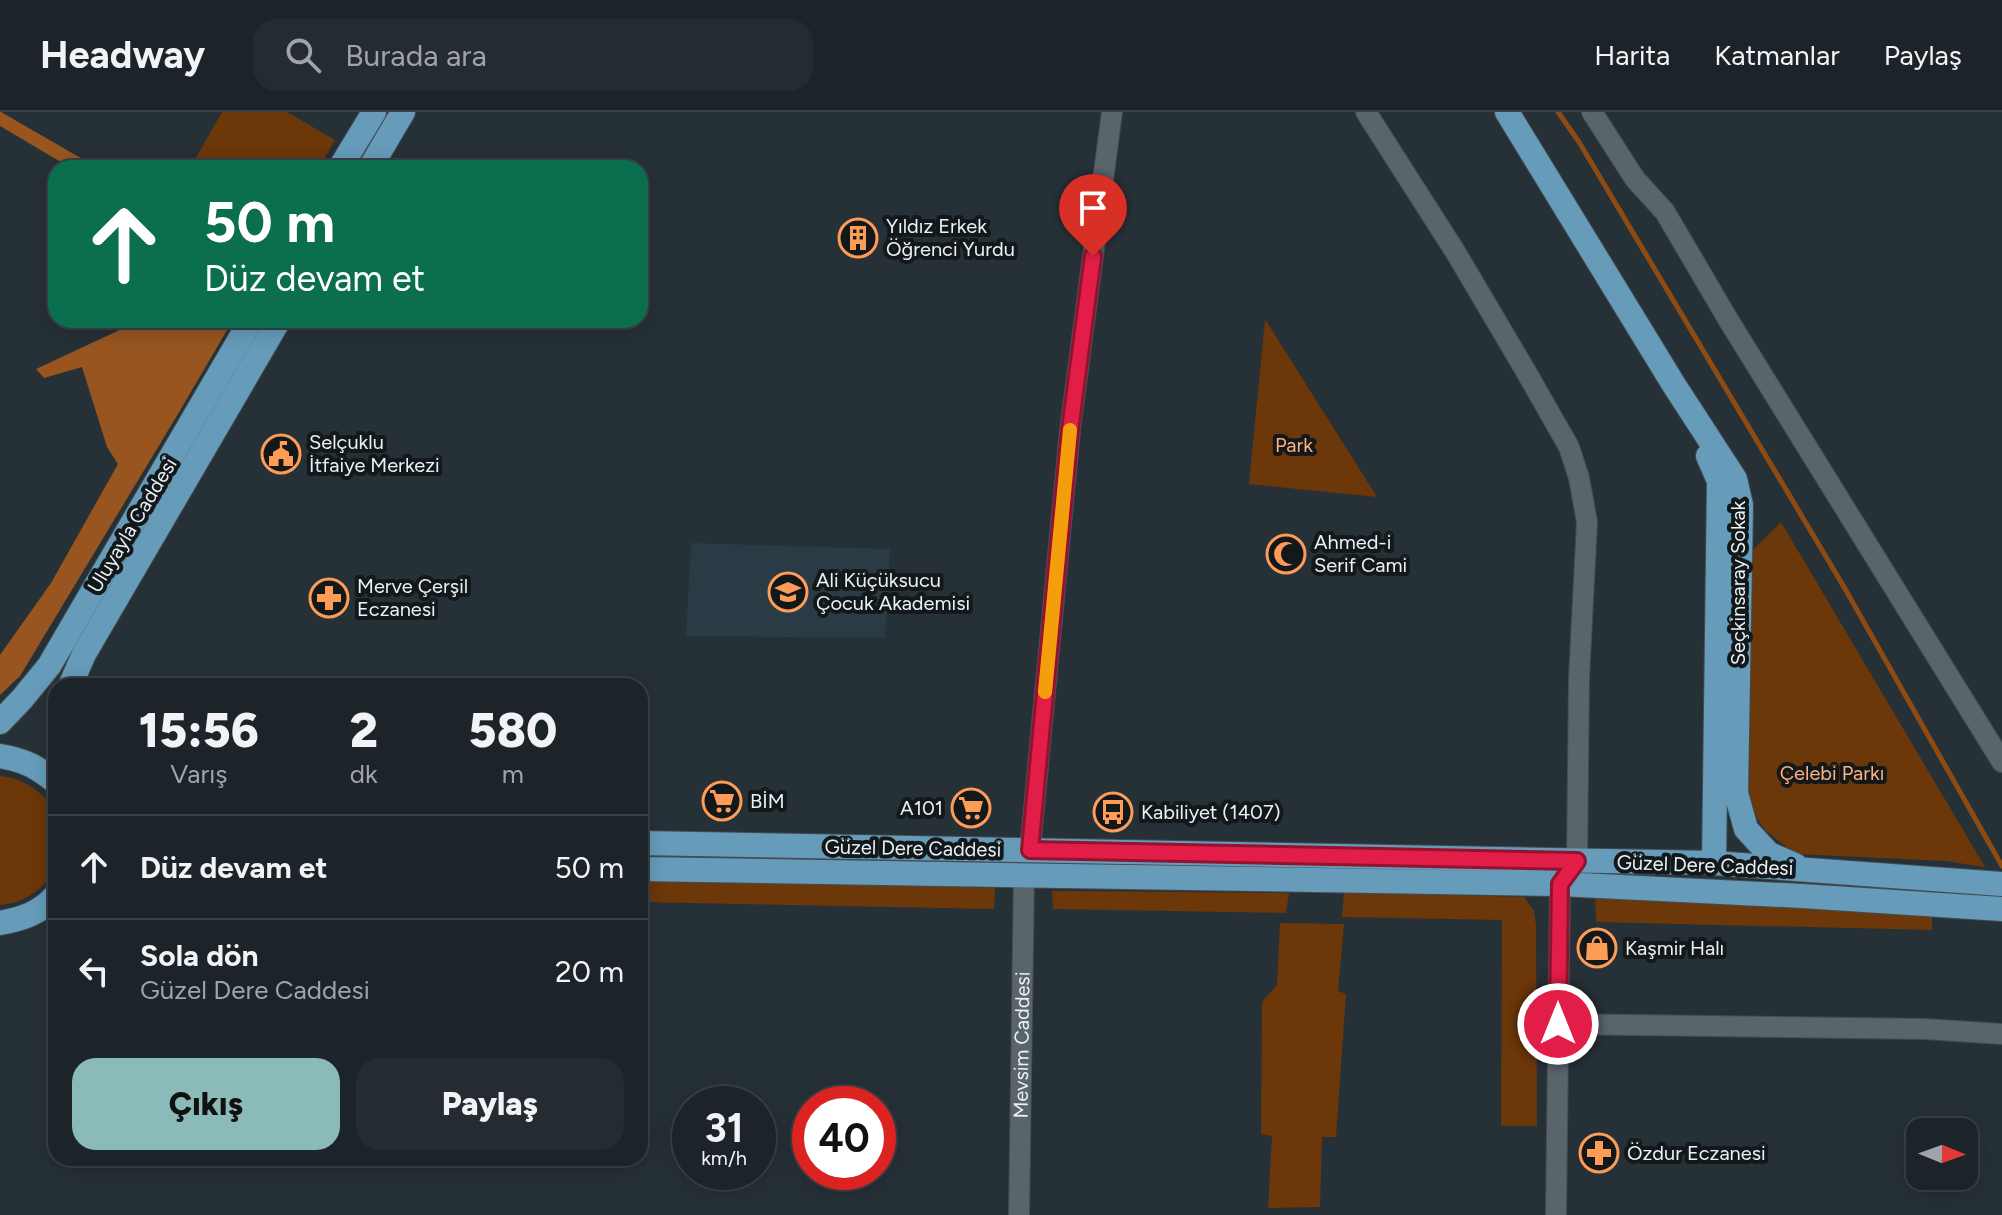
<!DOCTYPE html>
<html lang="tr">
<head>
<meta charset="utf-8">
<style>
  :root { --surface:#1c2429; --page:#252c31; --text:#f1f3f6; --muted:#a0a4a8; --line:#3a4146; --accent:#8bbbb9 }
  body { margin:0; font-family:Figtree,sans-serif; background:var(--page); color:var(--text); height:100vh; display:flex; flex-direction:column; font-size:30px; white-space:nowrap }
  * { box-sizing:border-box; margin:0 }
  p { font-size:26px; color:var(--muted) }
  .icon { flex:none; width:44px; height:44px; fill:none; stroke:currentColor; stroke-width:2; stroke-linecap:round; stroke-linejoin:round }
  .map { position:relative; flex:1; overflow:hidden }
  .details { position:absolute; left:48px; top:566px; width:600px; height:488px; display:flex; flex-direction:column; background:var(--surface); border-radius:24px; box-shadow:0 4px 20px #0003,0 0 0 2px var(--line) }
  .details>* { flex:none }
  .hud { position:absolute; left:48px; top:48px; width:600px; height:168px; border-radius:24px; box-shadow:0 4px 20px #0003,0 0 0 2px var(--line); background:#0b6e4f; color:#fff; overflow:hidden }
  .needle { width:52px; rotate:91deg }
  .tools { position:absolute; left:1906px; top:1006px; display:grid; gap:16px }
  .tools a { display:grid; place-items:center; width:72px; height:72px; border-radius:16px; background:var(--surface); box-shadow:0 4px 20px #0003,0 0 0 2px var(--line); font-size:40px }
  .speed { position:absolute; left:672px; top:974px; display:flex; gap:16px; font-size:40px; font-weight:700; text-align:center }
  .speed>* { display:grid; place-content:center; width:104px; height:104px; border-radius:50%; background:var(--surface); box-shadow:0 4px 20px #0003,0 0 0 2px var(--line); line-height:1 }
  .speed small { font-size:20px; font-weight:400 }
  .speed .limit { border:12px solid #d22; background:#fff; color:#111 }
  .pin { position:absolute; display:grid; place-items:center; width:68px; height:68px; color:#fff; margin:-82px -34px; border-radius:50% 50% 50% 0; rotate:-45deg; box-shadow:0 0 8px #0007 }
  .pin .icon { rotate:45deg }
  .me { position:absolute; width:88px; margin:-44px; rotate:0deg; stroke-linejoin:round; filter:drop-shadow(0 0 6px #0008) }
  .turn { display:flex; align-items:center; gap:28px; height:168px; padding:0 24px; font-size:36px }
  .turn .icon { width:104px; height:104px; stroke-width:2.5 }
  .turn b { display:block; font-size:56px; line-height:68px }
  .eta { display:flex; justify-content:space-evenly; align-items:center; height:136px; text-align:center }
  .eta b { font-size:48px; font-weight:800; line-height:56px }
  .primary-button { display:flex; gap:16px; margin-top:auto; padding:16px 24px }
  .primary-button a { flex:1; height:92px; border-radius:24px; background:var(--accent); color:#111; font-size:32px; font-weight:800; line-height:92px; text-align:center }
  .primary-button a+a { background:var(--page); color:var(--text) }
  ul { padding:0; list-style:none }
  li { display:flex; align-items:center; gap:24px; height:104px; padding:0 24px; border-top:2px solid var(--line) }
  li div { flex:1 }
  li b { display:block; font-size:30px }
  li em { font-style:normal }
  header { display:flex; align-items:center; gap:48px; box-sizing:border-box; height:112px; padding:0 40px; background:var(--surface); border-bottom:2px solid var(--line) }
  header strong { font-size:38px }
  nav { display:flex; gap:44px; margin-inline-start:auto; font-size:28px }
  .search { width:560px; height:72px; background:var(--page); display:flex; align-items:center; gap:20px; box-sizing:border-box; padding:0 28px; border-radius:24px; color:var(--muted); font-size:30px }
  .map>svg:first-child { display:block }
</style>
</head>
<body>
<header>
<strong>Headway</strong>
<div class="search"><svg class="icon" aria-label="search" viewBox="0 0 24 24"><circle cx="10" cy="10" r="6"/><path d="M15 15l6 6"/></svg>Burada ara</div>
<nav><a>Harita</a><a>Katmanlar</a><a>Paylaş</a></nav>
</header>
<div class="map">
<svg width="2002" height="1103" viewBox="0 0 2002 1103">
  <rect width="100%" height="100%" fill="#263037"/>
  <!-- built -->
  <path fill="#2a3b45" d="M 691,431 L 890,437 L 885,526 L 686,524 Z"/>
  <!-- green -->
  <path fill="#6c3709" d="M 222,0 L 287,0 L 335,28 L 319,56 L 190,56 Z
    M 1265,207 L 1377,385 L 1249,372 Z
    M 1781,410 L 1985,755 L 1945,749 L 1795,742 L 1764,717 L 1749,693 L 1752,439 Z
    M 0,664 C 22,665 51,683 56,707 C 57,712 56,720 56,725 C 56,733 58,743 56,750 C 51,774 23,792 0,793 Z
    M 640,767 L 995,776 L 994,797 L 640,790 Z
    M 1052,779 L 1289,781 L 1286,801 L 1053,797 Z
    M 1344,780 L 1524,785 L 1534,799 L 1536,813 L 1537,1014 L 1501,1014 L 1502,808 L 1342,805 Z
    M 1595,784 L 1932,801 L 1932,818 L 1596,810 Z
    M 1280,811 L 1344,812 L 1338,879 L 1346,882 L 1336,1025 L 1322,1025 L 1320,1095 L 1268,1096 L 1272,1024 L 1261,1022 L 1262,890 L 1277,873 Z"/>
  <!-- forest -->
  <path fill="#985520" d="M 0,0 L 1,0 L 98,56 L 71,56 L 0,14 Z
    M 141,208 L 233,208 L 178,302 L 20,564 L 0,583 L 0,543 L 51,471 L 118,352 L 107,335 L 82,255 L 44,266 L 36,257 Z"/>
  <g fill="none" stroke-linecap="round" stroke-linejoin="round">
    <!-- stream -->
    <path stroke="#8d4a12" stroke-width="5" d="M 1558,0 L 1579,30 L 1844,475 L 2002,754"/>
    <defs>
      <g id="minor">
        <path d="M 1366,0 L 1456,141 L 1528,263 L 1569,335 L 1579,366 L 1587,410 L 1579,566 L 1577,749 L 1560,772 L 1556,1103"/>
        <path d="M 1592,0 L 1635,67 L 1665,100 L 1729,209 L 2002,650"/>
        <path d="M 1030,738 L 1070,318 L 1112,0"/>
        <path d="M 1558,912 L 1925,917 L 2002,922"/>
        <path id="s1" d="M 1019,1103 L 1024,763"/>
      </g>
      <path id="major" d="M 1507,0 L 1674,273 L 1735,367 L 1741,393 L 1736,681 L 1746,717 L 1769,742 L 1795,753
        M 340,56 L 374,0
        M 370,56 L 403,0
        M 1708,344 L 1719,369 L 1714,751
        M 70,574 L 84,542 L 279,208
        M 0,610 L 22,587 L 49,554 L 251,208
        M 0,644 C 25,648 37,655 56,670
        M 640,731 L 1714,751 L 2002,772
        M 640,757 L 1560,772 L 1802,784 L 2002,797
        M 0,811 C 22,807 41,801 56,783"/>
    </defs>
    <!-- minor casing -->
    <use href="#minor" stroke="#444c52" stroke-width="22"/>
    <!-- major casing -->
    <use href="#major" stroke="#444c52" stroke-width="26"/>
    <!-- minor -->
    <use href="#minor" stroke="#59646b" stroke-width="20"/>
    <!-- major -->
    <use href="#major" stroke="#669cba" stroke-width="24"/>
  </g>
  <g fill="none" stroke-linecap="round" stroke-linejoin="round">
    <defs>
      <path id="route" d="M 1093,144 L 1070,318 L 1030,738 L 1577,749 L 1560,772 L 1558,912"/>
    </defs>
    <!-- route casing -->
    <use href="#route" stroke="#92132f" stroke-width="20"/>
    <!-- route -->
    <use href="#route" stroke="#e11d48" stroke-width="14"/>
    <!-- slow -->
    <path stroke="#f59e0b" stroke-width="14" d="M 1045,580 L 1070,318"/>
  </g>
  <!-- icons -->
  <defs>
    <symbol id="building-ring" viewBox="-11 -11 22 22"><circle r="9.5" fill="#13181a" stroke="#fd9c56" stroke-width="1.5"/><path d="M-4-6H4V6H1V3H-1V6H-4ZM-2.5-4.3h1.7v1.8h-1.7ZM.8-4.3h1.7v1.8H.8ZM-2.5-1h1.7V.8h-1.7ZM.8-1h1.7V.8H.8Z" fill="#fd9c56"/></symbol>
    <symbol id="civic-ring" viewBox="-11 -11 22 22"><circle r="9.5" fill="#13181a" stroke="#fd9c56" stroke-width="1.5"/><path d="M-.6-6.5H3V-4.5H.6V-3L4-1V1h2V6H-6V1h2V-1L-.6-3ZM-1.2 2.5V6h2.4V2.5Z" fill="#fd9c56"/></symbol>
    <symbol id="mosque-ring" viewBox="-11 -11 22 22"><circle r="9.5" fill="#13181a" stroke="#fd9c56" stroke-width="1.5"/><path d="M3.5-4.9A6 6 0 1 0 3.5 4.9A5 5 0 1 1 3.5-4.9Z" fill="#fd9c56"/></symbol>
    <symbol id="school-ring" viewBox="-11 -11 22 22"><circle r="9.5" fill="#13181a" stroke="#fd9c56" stroke-width="1.5"/><path d="M0-5L7-2L0 1L-7-2ZM-4 1L0 2.5L4 1V4Q0 6-4 4Z" fill="#fd9c56"/></symbol>
    <symbol id="pharmacy-ring" viewBox="-11 -11 22 22"><circle r="9.5" fill="#13181a" stroke="#fd9c56" stroke-width="1.5"/><path d="M-2-6h4v4h4v4h-4v4h-4v-4h-4v-4h4Z" fill="#fd9c56"/></symbol>
    <symbol id="supermarket-ring" viewBox="-11 -11 22 22"><circle r="9.5" fill="#13181a" stroke="#fd9c56" stroke-width="1.5"/><path d="M-6-5.5h2.5l.6 2H6L4.5 2H-2.5L-4.4-4H-6ZM-1.5 3.2a1.3 1.3 0 1 0 .1 0ZM3 3.2a1.3 1.3 0 1 0 .1 0Z" fill="#fd9c56"/></symbol>
    <symbol id="bus-ring" viewBox="-11 -11 22 22"><circle r="9.5" fill="#13181a" stroke="#fd9c56" stroke-width="1.5"/><path d="M-5-6H5V4H4V6H2V4H-2V6H-4V4H-5ZM-3.5-4V0h7V-4ZM-3.5 1.2v1.5H-2V1.2ZM2 1.2v1.5H3.5V1.2Z" fill="#fd9c56"/></symbol>
    <symbol id="shop-ring" viewBox="-11 -11 22 22"><circle r="9.5" fill="#13181a" stroke="#fd9c56" stroke-width="1.5"/><path d="M-5-2.5h2.3a2.7 3.5 0 0 1 5.4 0H5L5.5 6h-11ZM-1.5-2.5h3a1.5 2.3 0 0 0-3 0Z" fill="#fd9c56"/></symbol>
  </defs>
  <g fill-rule="evenodd">
    <use href="#building-ring" x="836" y="104" width="44" height="44"/>
    <use href="#civic-ring" x="259" y="320" width="44" height="44"/>
    <use href="#mosque-ring" x="1264" y="420" width="44" height="44"/>
    <use href="#school-ring" x="766" y="458" width="44" height="44"/>
    <use href="#pharmacy-ring" x="307" y="464" width="44" height="44"/>
    <use href="#supermarket-ring" x="700" y="667" width="44" height="44"/>
    <use href="#supermarket-ring" x="949" y="674" width="44" height="44"/>
    <use href="#bus-ring" x="1091" y="678" width="44" height="44"/>
    <use href="#shop-ring" x="1575" y="814" width="44" height="44"/>
    <use href="#pharmacy-ring" x="1577" y="1019" width="44" height="44"/>
  </g>
  <g text-anchor="middle" stroke-width="8" stroke-linejoin="round" paint-order="stroke">
    <!-- poi labels -->
    <g font-size="20" fill="#eaf1f5" stroke="#13181a" text-anchor="start">
      <text x="886" y="121">Yıldız Erkek<tspan x="886" dy="23">Öğrenci Yurdu</tspan></text>
      <text x="309" y="337">Selçuklu<tspan x="309" dy="23">İtfaiye Merkezi</tspan></text>
      <text x="1314" y="437">Ahmed-i<tspan x="1314" dy="23">Serif Cami</tspan></text>
      <text x="816" y="475">Ali Küçüksucu<tspan x="816" dy="23">Çocuk Akademisi</tspan></text>
      <text x="357" y="481">Merve Çerşil<tspan x="357" dy="23">Eczanesi</tspan></text>
      <text x="750" y="696">BİM</text>
      <text x="943" y="703" text-anchor="end">A101</text>
      <text x="1141" y="707">Kabiliyet (1407)</text>
      <text x="1625" y="843">Kaşmir Halı</text>
      <text x="1627" y="1048">Özdur Eczanesi</text>
    </g>
    <!-- park labels -->
    <g font-size="20" fill="#feb17d" stroke="#13181a">
      <text x="1294" y="340">Park</text>
      <text x="1832" y="668">Çelebi Parkı</text>
    </g>
    <!-- street labels -->
    <g font-size="20" fill="#eaf1f5" stroke="#13181a">
      <text transform="translate(132 413) rotate(-59)" y="7">Uluyayla Caddesi</text>
      <text transform="translate(1738 471) rotate(-90)" y="7">Seçkinsaray Sokak</text>
      <text transform="translate(913 736) rotate(1)" y="7">Güzel Dere Caddesi</text>
      <text transform="translate(1705 753) rotate(2)" y="7">Güzel Dere Caddesi</text>
      <text dy="7" stroke="none"><textPath href="#s1" startOffset="170">Mevsim Caddesi</textPath></text>
    </g>
  </g>
</svg>
<div class="tools">
<a><svg class="needle" viewBox="-14 -14 28 28"><path d="M0-13l5 13h-10z" fill="#e53935"/><path d="M0 13l5-13h-10z" fill="#a0a4a8"/></svg></a>
</div>
<div class="speed"><div>31<small>km/h</small></div><div class="limit">40</div></div>
<div class="pin" style="left:1093px;top:144px;background:#d93025"><svg class="icon" aria-label="arrive" viewBox="0 0 24 24"><path d="M6 21V4h12l-3 4 3 4H6"/></svg></div>
<svg class="me" style="left:1558px;top:912px" viewBox="-20 -20 40 40"><circle r="17" fill="#e11d48" stroke="#fff" stroke-width="3"/><path d="M0-11L8 9 0 5-8 9z" fill="#fff"/></svg>
<div class="hud">
<div class="turn"><svg class="icon" aria-label="ahead" viewBox="0 0 24 24"><path d="M12 20V5M6 11l6-6 6 6"/></svg><div><b>50 m</b>Düz devam et</div></div>
</div>
<section class="details">
<div class="eta">
<div><b>15:56</b><p>Varış</p></div>
<div><b>2</b><p>dk</p></div>
<div><b>580</b><p>m</p></div>
</div>
<ul>
<li><svg class="icon" aria-label="ahead" viewBox="0 0 24 24"><path d="M12 20V5M6 11l6-6 6 6"/></svg><div><b>Düz devam et</b></div><em>50 m</em></li>
<li><svg class="icon" aria-label="left" viewBox="0 0 24 24"><path d="M17 20v-9H6M10 6l-5 5 5 5"/></svg><div><b>Sola dön</b><p>Güzel Dere Caddesi</p></div><em>20 m</em></li>
</ul>
<div class="primary-button"><a>Çıkış</a><a>Paylaş</a></div>
</section>
</div>
</body>
</html>
